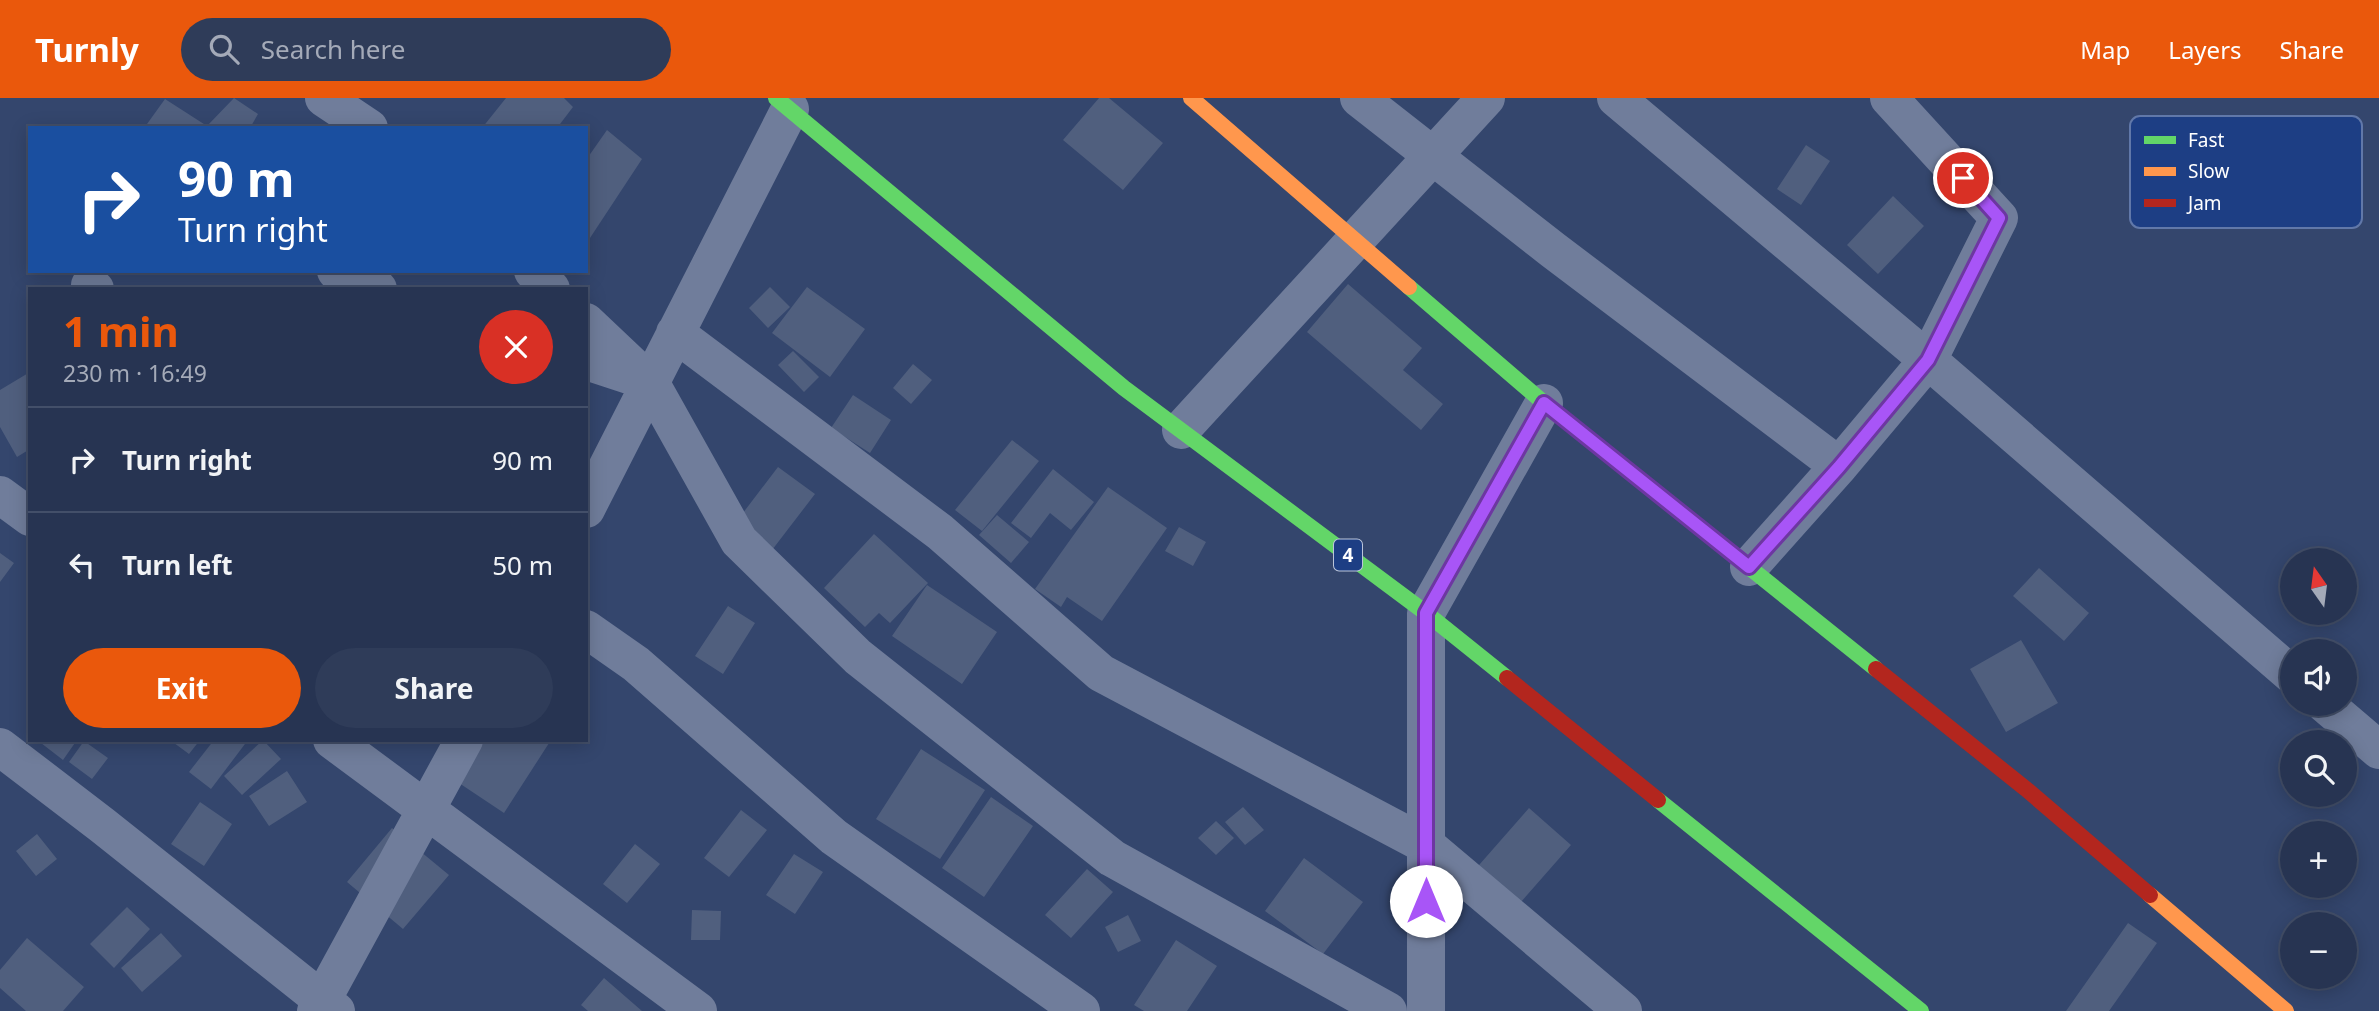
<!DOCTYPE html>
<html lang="en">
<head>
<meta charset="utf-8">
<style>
  :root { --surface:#273452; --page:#2f3c59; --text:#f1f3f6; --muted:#a4aab8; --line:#434f69; --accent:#ea580c }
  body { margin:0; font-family:"Noto Sans",sans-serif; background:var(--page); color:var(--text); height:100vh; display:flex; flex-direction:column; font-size:26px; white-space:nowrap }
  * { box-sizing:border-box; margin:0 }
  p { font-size:23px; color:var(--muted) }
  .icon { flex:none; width:38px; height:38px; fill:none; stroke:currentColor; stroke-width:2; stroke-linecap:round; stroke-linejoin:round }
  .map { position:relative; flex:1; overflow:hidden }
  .details { position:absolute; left:28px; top:189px; width:560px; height:455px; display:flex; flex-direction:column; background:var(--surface); border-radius:0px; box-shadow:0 4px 18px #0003,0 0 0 2px var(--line) }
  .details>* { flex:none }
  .banner { position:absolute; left:28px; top:28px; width:560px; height:147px; border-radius:0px; box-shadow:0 4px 18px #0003,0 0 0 2px var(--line); background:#1a4fa0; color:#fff; overflow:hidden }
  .needle { width:46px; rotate:346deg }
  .controls { position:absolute; left:2280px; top:450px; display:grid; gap:14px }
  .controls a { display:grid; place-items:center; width:77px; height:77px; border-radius:50%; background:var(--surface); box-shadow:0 4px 18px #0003,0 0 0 2px var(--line); font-size:35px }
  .pin { position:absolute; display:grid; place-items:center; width:60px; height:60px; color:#fff; margin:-30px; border:4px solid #fff; border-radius:50%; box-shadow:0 2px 7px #0007 }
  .me { position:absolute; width:77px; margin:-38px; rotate:0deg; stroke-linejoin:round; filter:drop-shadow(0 0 5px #0008) }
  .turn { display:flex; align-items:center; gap:24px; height:147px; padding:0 35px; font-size:32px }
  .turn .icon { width:91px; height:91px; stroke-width:2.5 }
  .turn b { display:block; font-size:49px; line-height:60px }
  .round { display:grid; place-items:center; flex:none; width:74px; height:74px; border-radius:37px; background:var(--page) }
  .head { display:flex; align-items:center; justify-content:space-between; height:119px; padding:0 35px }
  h1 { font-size:42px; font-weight:700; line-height:52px; color:var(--accent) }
  .button { display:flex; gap:14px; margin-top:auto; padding:14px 35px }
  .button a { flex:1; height:80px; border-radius:42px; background:var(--accent); color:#fff; font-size:28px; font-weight:700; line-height:80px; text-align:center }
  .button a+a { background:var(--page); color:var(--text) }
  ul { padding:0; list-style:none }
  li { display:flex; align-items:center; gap:21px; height:105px; padding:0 35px; border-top:2px solid var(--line) }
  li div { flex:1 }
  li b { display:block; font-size:26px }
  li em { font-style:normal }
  header { display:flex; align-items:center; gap:42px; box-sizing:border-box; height:98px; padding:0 35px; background:var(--accent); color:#fff }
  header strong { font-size:33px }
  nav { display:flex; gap:38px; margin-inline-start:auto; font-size:24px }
  .search { width:490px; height:63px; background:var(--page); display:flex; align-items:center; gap:18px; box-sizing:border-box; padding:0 24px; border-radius:38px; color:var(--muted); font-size:26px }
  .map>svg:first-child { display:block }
</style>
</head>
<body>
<header>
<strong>Turnly</strong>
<div class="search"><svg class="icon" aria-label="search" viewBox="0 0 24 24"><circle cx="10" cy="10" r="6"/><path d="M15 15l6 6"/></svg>Search here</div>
<nav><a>Map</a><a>Layers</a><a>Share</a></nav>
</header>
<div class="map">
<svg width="2379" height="913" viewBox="0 0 2379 913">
  <rect width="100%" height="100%" fill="#34466d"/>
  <!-- building -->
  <path fill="#505f7e" d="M 234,0 L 258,16 L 250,30 L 151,30 L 147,26 L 165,1 L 207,28 Z
    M 506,0 L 564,0 L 573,9 L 557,30 L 482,30 Z
    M 1099,0 L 1109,0 L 1163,45 L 1123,92 L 1063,42 Z
    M 607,32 L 642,61 L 590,140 L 586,137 L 586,62 Z
    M 1806,47 L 1830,63 L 1801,107 L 1777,91 Z
    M 1893,98 L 1924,128 L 1878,176 L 1847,147 Z
    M 1348,186 L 1422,250 L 1403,272 L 1443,306 L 1421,332 L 1307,234 Z
    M 770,189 L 790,209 L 768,230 L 749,210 Z
    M 807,189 L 865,231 L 830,279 L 772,235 Z
    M 793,253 L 819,279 L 804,294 L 778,267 Z
    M 913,266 L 932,282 L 911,306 L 893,290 Z
    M 30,274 L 30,351 L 17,359 L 0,329 L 0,292 Z
    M 853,297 L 891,322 L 870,355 L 831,330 Z
    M 1012,342 L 1039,363 L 982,433 L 955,412 Z
    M 778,369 L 815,396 L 769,456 L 733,428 Z
    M 1053,371 L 1094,404 L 1071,432 L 1050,415 L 1031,440 L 1011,425 Z
    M 1108,389 L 1167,430 L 1102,523 L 1067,499 L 1061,509 L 1035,491 Z
    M 997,417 L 1029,444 L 1011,465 L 979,437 Z
    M 1179,429 L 1206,444 L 1193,468 L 1165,453 Z
    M 874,436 L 928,485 L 890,525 L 879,515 L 865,529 L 824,490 Z
    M 0,455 L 14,465 L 0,484 Z
    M 2039,470 L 2089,515 L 2064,543 L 2013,498 Z
    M 927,487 L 997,534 L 962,586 L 892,538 Z
    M 728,508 L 755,525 L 723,576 L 695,558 Z
    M 2021,542 L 2058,605 L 2006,634 L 1970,571 Z
    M 43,642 L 77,642 L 63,662 L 41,645 Z
    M 170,642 L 200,642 L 189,656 Z
    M 214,642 L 248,642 L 211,691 L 189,674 Z
    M 263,642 L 281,661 L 242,697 L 224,678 Z
    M 470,642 L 551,642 L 504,715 L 447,677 Z
    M 84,643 L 108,660 L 92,681 L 69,664 Z
    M 921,651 L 985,692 L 940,761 L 876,721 Z
    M 287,673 L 307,704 L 269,728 L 249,698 Z
    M 991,699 L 1033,728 L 984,799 L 942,770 Z
    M 200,704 L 232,726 L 204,768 L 171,746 Z
    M 1243,709 L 1264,732 L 1245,747 L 1225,724 Z
    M 1529,710 L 1571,747 L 1507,820 L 1465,783 Z
    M 741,712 L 767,732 L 729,779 L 704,760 Z
    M 1216,723 L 1234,740 L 1216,757 L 1198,740 Z
    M 392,730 L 449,777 L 403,831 L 347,784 Z
    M 37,736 L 57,761 L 36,778 L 16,753 Z
    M 635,746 L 660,766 L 627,805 L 603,786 Z
    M 794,756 L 823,774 L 795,816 L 766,797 Z
    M 1304,760 L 1363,804 L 1323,856 L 1265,813 Z
    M 1087,771 L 1113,794 L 1071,840 L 1045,817 Z
    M 127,809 L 150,831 L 114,870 L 90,846 Z
    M 692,812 L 721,813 L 720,842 L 691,842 Z
    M 1128,817 L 1141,843 L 1118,854 L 1105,829 Z
    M 2128,825 L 2157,845 L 2109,913 L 2066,913 Z
    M 161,835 L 182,858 L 142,894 L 121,870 Z
    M 27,840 L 84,889 L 63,913 L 26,913 L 0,890 L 0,872 Z
    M 1176,842 L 1217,868 L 1187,913 L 1144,913 L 1134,907 Z
    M 604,880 L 642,913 L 588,913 L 581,907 Z"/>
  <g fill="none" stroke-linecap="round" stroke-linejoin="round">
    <!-- street -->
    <path stroke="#707d9b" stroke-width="38" d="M 324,0 L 369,30
      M 1359,0 L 1553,152 L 1839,368
      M 1616,0 L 1928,262 L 2292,577
      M 336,173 L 378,191
      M 533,173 L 551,191
      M 90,187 L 95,191
      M 586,224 L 641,276
      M 675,235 L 940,434 L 1101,575 L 1426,747 L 1623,913
      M 586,263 L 650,284 L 739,443 L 858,559 L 1112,760 L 1388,913
      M 1181,332 L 1486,0
      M 0,397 L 30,419
      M 586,411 L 790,11
      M 1749,469 L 1839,368 L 1928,262 L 1999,120 L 1889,0
      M 586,531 L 636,566 L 834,739 L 1081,913
      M 2325,606 L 2379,652
      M 332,642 L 698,913
      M 0,649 L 102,727 L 336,913
      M 316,913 L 464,642
      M 1426,913 L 1426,515 L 1544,305"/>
    <!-- fast -->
    <path stroke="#63d668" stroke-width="16" d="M 776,0 L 1124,290 L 1426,515 L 1507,580
      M 1409,189 L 1544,305 L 1876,571
      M 1658,702 L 1921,913"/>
    <!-- slow -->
    <path stroke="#ff974d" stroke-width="16" d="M 1191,0 L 1409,189
      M 2150,797 L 2286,913"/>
    <!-- jam -->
    <path stroke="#b3261e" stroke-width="16" d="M 1876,571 L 2026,691 L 2150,797
      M 1507,580 L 1658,702"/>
  </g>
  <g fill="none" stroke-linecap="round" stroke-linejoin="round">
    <defs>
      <path id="route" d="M 1426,803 L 1426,515 L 1544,305 L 1749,469 L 1839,369 L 1928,262 L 1999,120 L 1963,80"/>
    </defs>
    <!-- route casing -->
    <use href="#route" stroke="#6d37a1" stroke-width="18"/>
    <!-- route -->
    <use href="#route" stroke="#a855f7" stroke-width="12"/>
  </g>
  <g text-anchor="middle" stroke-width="5" stroke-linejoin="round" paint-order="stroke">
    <!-- shield labels -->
    <rect fill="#1d3e84" stroke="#bbc5da" stroke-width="2" x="1334" y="441.5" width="28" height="31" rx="5"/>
    <g font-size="19" font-weight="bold" fill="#fff">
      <text x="1348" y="464">4</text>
    </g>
  </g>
  <!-- legend -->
  <rect x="2130" y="18" width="232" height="112" rx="10" fill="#1d3e84" stroke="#6178a9" stroke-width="2"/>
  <rect x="2144" y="38" width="32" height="8" fill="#63d668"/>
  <rect x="2144" y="69" width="32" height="9" fill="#ff974d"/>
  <rect x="2144" y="101" width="32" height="8" fill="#b3261e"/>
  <g font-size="19" fill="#fff">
    <text x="2188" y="49">Fast</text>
    <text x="2188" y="80">Slow</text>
    <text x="2188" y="112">Jam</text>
  </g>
</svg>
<div class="controls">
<a><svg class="needle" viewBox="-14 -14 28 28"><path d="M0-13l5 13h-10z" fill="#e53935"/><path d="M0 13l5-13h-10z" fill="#a4aab8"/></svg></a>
<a><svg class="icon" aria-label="sound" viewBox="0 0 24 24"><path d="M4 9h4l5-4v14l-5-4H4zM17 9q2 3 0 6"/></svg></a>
<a><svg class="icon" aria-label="search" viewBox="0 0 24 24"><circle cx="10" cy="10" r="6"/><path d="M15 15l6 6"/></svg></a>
<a>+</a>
<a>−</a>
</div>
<div class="pin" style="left:1963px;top:80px;background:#d93025"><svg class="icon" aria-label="arrive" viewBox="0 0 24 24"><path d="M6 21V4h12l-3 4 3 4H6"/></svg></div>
<svg class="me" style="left:1426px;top:803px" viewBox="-20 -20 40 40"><circle r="19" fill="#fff"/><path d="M0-13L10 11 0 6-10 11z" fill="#a855f7"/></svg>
<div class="banner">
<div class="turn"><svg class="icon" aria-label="right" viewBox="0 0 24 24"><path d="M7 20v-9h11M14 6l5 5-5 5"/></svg><div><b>90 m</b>Turn right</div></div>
</div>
<section class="details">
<div class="head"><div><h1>1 min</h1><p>230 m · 16:49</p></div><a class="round" style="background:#d93025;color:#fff"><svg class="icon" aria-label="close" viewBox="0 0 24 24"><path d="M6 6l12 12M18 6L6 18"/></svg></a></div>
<ul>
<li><svg class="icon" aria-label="right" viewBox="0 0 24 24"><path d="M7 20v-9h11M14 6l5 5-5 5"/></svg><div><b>Turn right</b></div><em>90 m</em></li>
<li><svg class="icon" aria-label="left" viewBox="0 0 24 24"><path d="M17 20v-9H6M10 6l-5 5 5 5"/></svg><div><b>Turn left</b></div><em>50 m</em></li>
</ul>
<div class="button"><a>Exit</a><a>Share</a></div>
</section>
</div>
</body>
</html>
